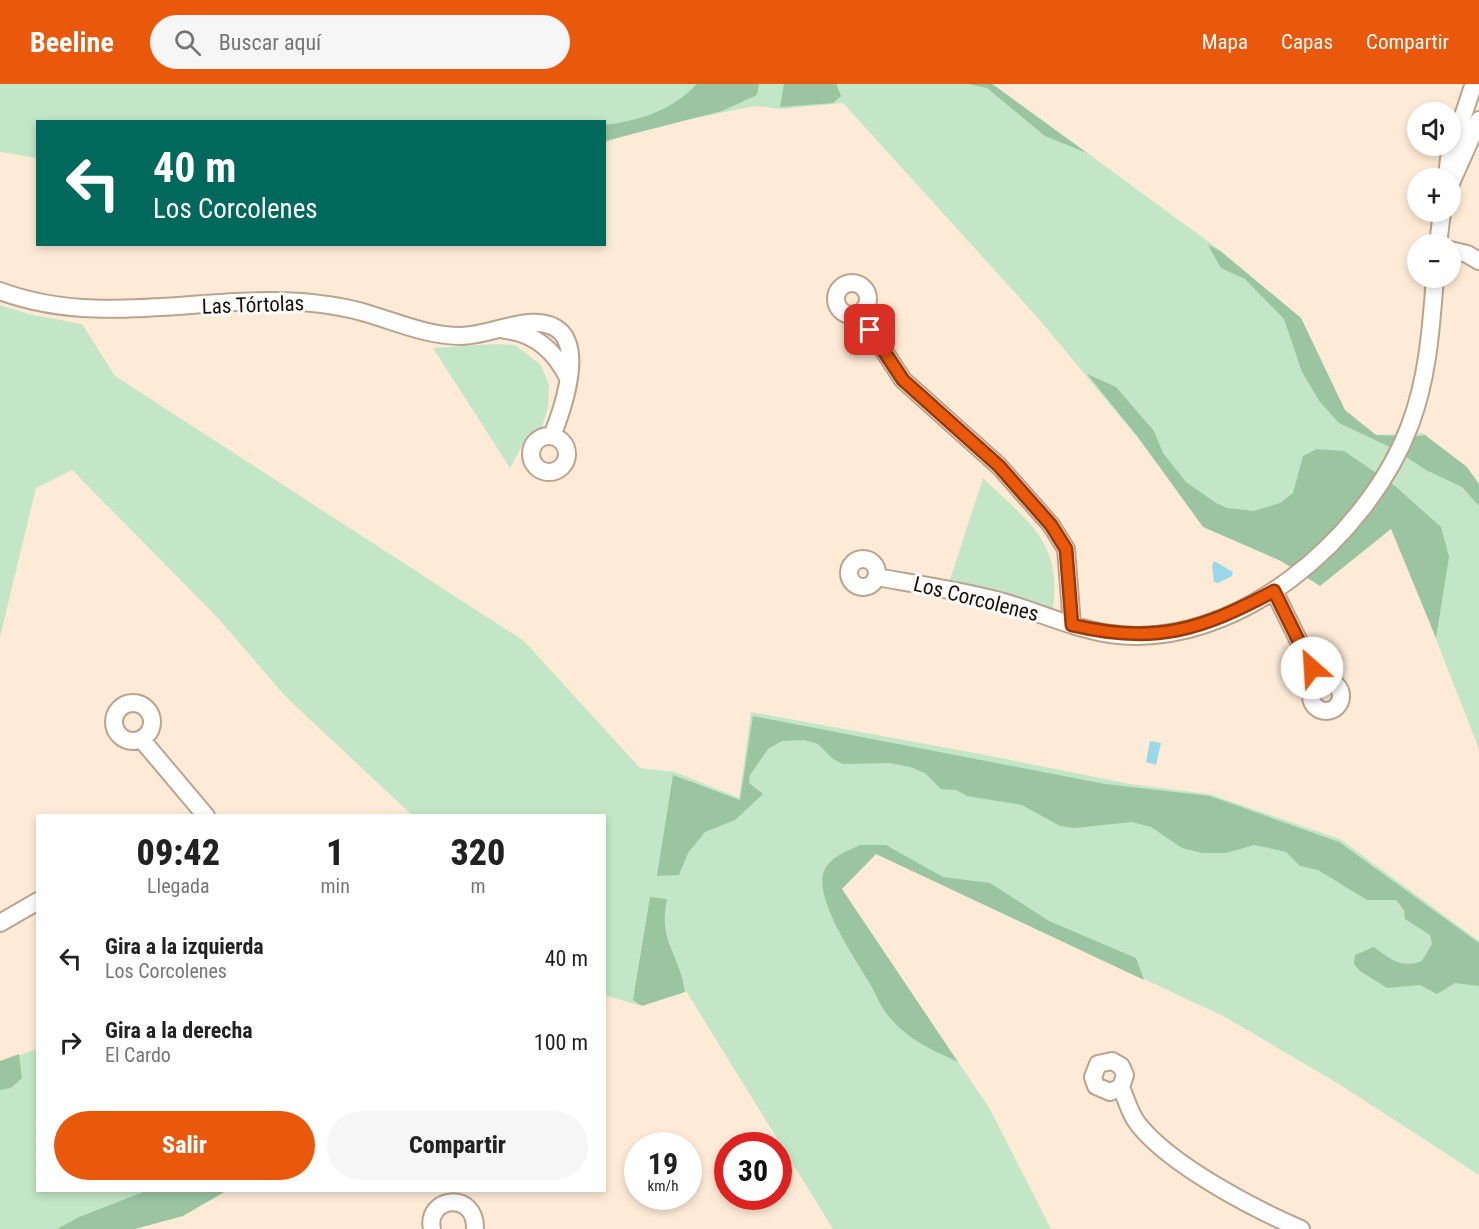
<!DOCTYPE html>
<html lang="es">
<head>
<meta charset="utf-8">
<style>
  :root { --surface:#fff; --page:#f6f6f6; --text:#222; --muted:#767676; --accent:#ea580c }
  body { margin:0; font-family:"Roboto Condensed",sans-serif; background:var(--page); color:var(--text); height:100vh; display:flex; flex-direction:column; font-size:22px; white-space:nowrap }
  * { box-sizing:border-box; margin:0 }
  p { font-size:20px; color:var(--muted) }
  .icon { flex:none; width:33px; height:33px; fill:none; stroke:currentColor; stroke-width:2; stroke-linecap:round; stroke-linejoin:round }
  .map { position:relative; flex:1; overflow:hidden }
  .panel { position:absolute; left:36px; top:730px; width:570px; height:378px; display:flex; flex-direction:column; background:var(--surface); border-radius:0px; box-shadow:0 3px 9px #0003 }
  .panel>* { flex:none }
  .guide { position:absolute; left:36px; top:36px; width:570px; height:126px; border-radius:0px; box-shadow:0 3px 9px #0003; background:#00695c; color:#fff; overflow:hidden }
  .controls { position:absolute; left:1407px; top:18px; display:grid; gap:12px }
  .controls a { display:grid; place-items:center; width:54px; height:54px; border-radius:50%; background:var(--surface); box-shadow:0 3px 9px #0003; font-size:30px }
  .speed { position:absolute; left:624px; top:1048px; display:flex; gap:12px; font-size:30px; font-weight:700; text-align:center }
  .speed>* { display:grid; place-content:center; width:78px; height:78px; border-radius:50%; background:var(--surface); box-shadow:0 3px 9px #0003; line-height:1 }
  .speed small { font-size:15px; font-weight:400 }
  .speed .limit { border:9px solid #d22; background:#fff; color:#111 }
  .pin { position:absolute; display:grid; place-items:center; width:51px; height:51px; color:#fff; margin:-26px; border-radius:12px; box-shadow:0 3px 9px #0006 }
  .me { position:absolute; width:66px; margin:-33px; rotate:334deg; stroke-linejoin:round; filter:drop-shadow(0 0 4px #0008) }
  .turn { display:flex; align-items:center; gap:21px; height:126px; padding:0 18px; font-size:27px }
  .turn .icon { width:78px; height:78px; stroke-width:2.5 }
  .turn b { display:block; font-size:42px; line-height:51px }
  .eta { display:flex; justify-content:space-evenly; align-items:center; height:102px; text-align:center }
  .eta b { font-size:36px; font-weight:800; line-height:42px }
  .cta { display:flex; gap:12px; margin-top:auto; padding:12px 18px }
  .cta a { flex:1; height:69px; border-radius:36px; background:var(--accent); color:#fff; font-size:24px; font-weight:800; line-height:69px; text-align:center }
  .cta a+a { background:var(--page); color:var(--text) }
  ul { padding:0; list-style:none }
  li { display:flex; align-items:center; gap:18px; height:84px; padding:0 18px }
  li div { flex:1 }
  li b { display:block; font-size:22px }
  li em { font-style:normal }
  header { display:flex; align-items:center; gap:36px; box-sizing:border-box; height:84px; padding:0 30px; background:var(--accent); color:#fff }
  header strong { font-size:28px }
  nav { display:flex; gap:33px; margin-inline-start:auto; font-size:21px }
  .search { width:420px; height:54px; background:var(--page); display:flex; align-items:center; gap:15px; box-sizing:border-box; padding:0 21px; border-radius:33px; color:var(--muted); font-size:22px }
  .map>svg:first-child { display:block }
</style>
</head>
<body>
<header>
<strong>Beeline</strong>
<div class="search"><svg class="icon" aria-label="search" viewBox="0 0 24 24"><circle cx="10" cy="10" r="6"/><path d="M15 15l6 6"/></svg>Buscar aquí</div>
<nav><a>Mapa</a><a>Capas</a><a>Compartir</a></nav>
</header>
<div class="map">
<svg width="1479" height="1145" viewBox="0 0 1479 1145">
  <rect width="100%" height="100%" fill="#feebd7"/>
  <!-- green -->
  <path fill="#c2e6c6" d="M 0,0 L 993,0 L 1221,167 L 1301,234 L 1344,326 L 1376,351 L 1422,349 L 1466,383 L 1479,401 L 1479,665 L 1392,443 L 1284,477 L 1203,442 L 1137,353 L 1038,234 L 843,19 L 781,25 L 755,22 L 661,41 L 605,58 L 604,38 L 38,38 L 37,74 L 0,68 Z
    M 0,221 L 28,230 L 82,240 L 115,292 L 524,557 L 640,684 L 675,688 L 739,714 L 751,628 L 975,669 L 1130,700 L 1209,710 L 1340,755 L 1479,857 L 1479,1091 L 1339,1000 L 1225,933 L 874,769 L 840,804 L 990,1025 L 1051,1145 L 833,1145 L 686,907 L 638,921 L 605,911 L 604,732 L 413,732 L 286,613 L 217,533 L 72,386 L 36,404 L 0,553 Z
    M 495,260 L 515,261 L 541,281 L 549,301 L 548,324 L 541,346 L 522,362 L 510,384 L 433,264 Z
    M 983,394 C 1030,440 1064,458 1052,531 L 949,499 Z
    M 37,965 L 38,1107 L 224,1107 L 132,1145 L 0,1145 L 0,978 Z"/>
  <!-- forest -->
  <path fill="#9bc5a1" d="M 697,0 L 759,0 L 757,11 L 722,27 L 605,57 L 605,41 C 641,36 671,27 697,0 Z
    M 784,0 L 836,0 L 841,12 L 833,19 L 780,23 Z
    M 969,0 L 992,0 L 1087,69 L 1045,52 L 987,4 Z
    M 1208,161 L 1220,167 L 1301,234 L 1345,326 L 1376,351 L 1400,352 L 1394,365 L 1339,339 L 1320,318 L 1302,288 L 1284,235 L 1245,195 L 1221,184 Z
    M 1087,290 L 1116,303 L 1154,347 L 1163,369 L 1186,398 L 1216,419 L 1227,424 L 1254,427 L 1280,419 L 1293,409 L 1303,372 L 1317,365 L 1344,367 L 1395,402 L 1441,443 L 1449,473 L 1436,554 L 1391,445 L 1320,502 L 1281,477 L 1203,443 L 1138,353 Z
    M 1425,351 L 1467,383 L 1479,400 L 1479,422 L 1462,403 L 1426,386 L 1397,367 L 1412,353 Z
    M 753,632 L 1105,700 L 1210,712 L 1339,758 L 1479,859 L 1479,902 L 1455,899 L 1437,910 L 1420,901 L 1387,904 L 1360,887 L 1354,880 L 1355,871 L 1374,863 C 1390,875 1401,885 1422,877 L 1432,860 L 1430,851 L 1405,835 L 1404,826 L 1396,816 L 1367,816 L 1318,786 L 1300,782 L 1286,768 L 1269,764 L 1254,761 L 1226,769 L 1202,769 L 1182,764 L 1151,743 L 1132,738 L 1074,744 L 1060,742 L 1022,721 L 967,712 L 956,706 L 941,705 L 925,689 L 910,683 L 890,679 L 843,680 L 833,675 L 818,660 L 804,656 L 782,657 L 768,665 L 750,691 L 749,699 L 763,710 L 735,736 L 705,748 L 688,769 L 679,791 L 657,792 L 673,691 L 740,716 Z
    M 860,761 L 886,761 L 943,793 L 990,799 L 1049,837 L 1136,874 L 1144,896 L 876,770 L 842,805 L 958,978 C 932,966 909,956 890,934 C 881,924 876,910 869,898 C 855,875 813,813 824,787 C 831,772 846,768 860,761 Z
    M 650,813 L 667,815 C 658,859 679,867 685,908 L 642,922 L 633,916 Z
    M 19,970 L 22,994 L 11,1004 L 0,1006 L 0,977 Z
    M 146,1107 L 226,1107 L 183,1132 L 135,1145 L 57,1145 L 79,1133 Z"/>
  <!-- water -->
  <path fill="#99d8e9" d="M 1214,477 L 1233,488 L 1232,492 L 1218,499 L 1214,498 L 1212,482 Z
    M 1150,657 L 1161,659 L 1156,681 L 1146,678 Z"/>
  <g fill="none" stroke-linecap="round" stroke-linejoin="round">
    <defs>
      <path id="minor" d="M 1447,94 L 1449,74 L 1472,5
        M 1451,99 L 1479,36
        M 1438,160 L 1442,128
        M 1450,166 L 1467,170 L 1479,177
        M836 215a16 16 0 1 1 32 0a16 16 0 1 1-32 0Z
        M 0,207 C 99,244 200,211 302,218 C 324,220 347,223 369,230 C 399,239 429,252 461,252 C 492,252 537,225 561,248 C 582,270 562,327 552,352
        M 859,229 L 903,296 L 999,382 L 1051,441 L 1066,465 L 1072,541
        M 505,246 C 535,249 555,267 568,294
        M531 370a18 18 0 1 1 36 0a18 18 0 1 1-36 0Z
        M849 489a14 14 0 1 1 28 0a14 14 0 1 1-28 0Z
        M 876,493 C 916,500 957,506 996,516 C 1034,526 1071,544 1110,550 C 1236,568 1368,453 1410,341 C 1428,293 1431,244 1435,194
        M 1274,507 L 1319,598
        M1311 612a15 15 0 1 1 30 0a15 15 0 1 1-30 0Z
        M114 638a19 19 0 1 1 38 0a19 19 0 1 1-38 0Z
        M 142,656 L 206,732
        M 0,839 L 38,817
        M 1121,1003 L 1110,1008 L 1096,1002 L 1093,993 L 1098,980 L 1112,977 L 1121,982 L 1125,991 L 1121,1003 C 1126,1015 1130,1030 1138,1040 C 1170,1081 1254,1125 1301,1145
        M 432,1145 C 425,1113 476,1106 475,1145"/>
    </defs>
    <!-- minor casing -->
    <use href="#minor" stroke="#baa48d" stroke-width="20"/>
    <!-- minor -->
    <use href="#minor" stroke="#fff" stroke-width="16"/>
  </g>
  <g fill="none" stroke-linecap="round" stroke-linejoin="round">
    <defs>
      <path id="route" d="M 870,246 L 903,296 L 999,382 L 1051,441 L 1066,465 L 1072,541 C 1155,561 1201,546 1274,507 L 1312,584"/>
    </defs>
    <!-- route casing -->
    <use href="#route" stroke="#983908" stroke-width="15"/>
    <!-- route -->
    <use href="#route" stroke="#ea580c" stroke-width="10"/>
  </g>
  <g text-anchor="middle" stroke-width="6" stroke-linejoin="round" paint-order="stroke">
    <!-- street labels -->
    <g font-size="21" fill="#191108" stroke="#fbfbfb">
      <text transform="translate(253 221) rotate(-2)" y="7">Las Tórtolas</text>
      <text transform="translate(976 515) rotate(14)" y="7">Los Corcolenes</text>
    </g>
  </g>
</svg>
<div class="controls">
<a><svg class="icon" aria-label="sound" viewBox="0 0 24 24"><path d="M4 9h4l5-4v14l-5-4H4zM17 9q2 3 0 6"/></svg></a>
<a>+</a>
<a>−</a>
</div>
<div class="speed"><div>19<small>km/h</small></div><div class="limit">30</div></div>
<div class="pin" style="left:870px;top:246px;background:#d93025"><svg class="icon" aria-label="arrive" viewBox="0 0 24 24"><path d="M6 21V4h12l-3 4 3 4H6"/></svg></div>
<svg class="me" style="left:1312px;top:584px" viewBox="-20 -20 40 40"><circle r="19" fill="#fff"/><path d="M0-13L10 11 0 6-10 11z" fill="#ea580c"/></svg>
<div class="guide">
<div class="turn"><svg class="icon" aria-label="left" viewBox="0 0 24 24"><path d="M17 20v-9H6M10 6l-5 5 5 5"/></svg><div><b>40 m</b>Los Corcolenes</div></div>
</div>
<section class="panel">
<div class="eta">
<div><b>09:42</b><p>Llegada</p></div>
<div><b>1</b><p>min</p></div>
<div><b>320</b><p>m</p></div>
</div>
<ul>
<li><svg class="icon" aria-label="left" viewBox="0 0 24 24"><path d="M17 20v-9H6M10 6l-5 5 5 5"/></svg><div><b>Gira a la izquierda</b><p>Los Corcolenes</p></div><em>40 m</em></li>
<li><svg class="icon" aria-label="right" viewBox="0 0 24 24"><path d="M7 20v-9h11M14 6l5 5-5 5"/></svg><div><b>Gira a la derecha</b><p>El Cardo</p></div><em>100 m</em></li>
</ul>
<div class="cta"><a>Salir</a><a>Compartir</a></div>
</section>
</div>
</body>
</html>
